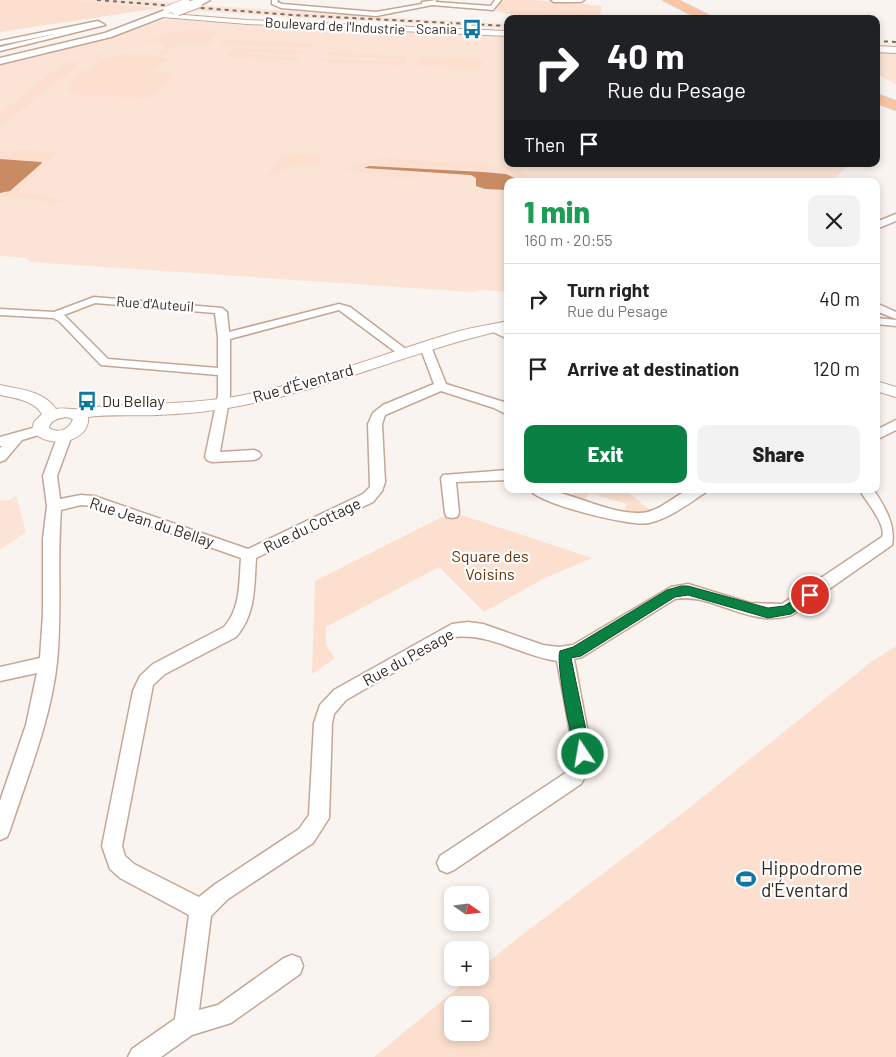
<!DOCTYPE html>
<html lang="en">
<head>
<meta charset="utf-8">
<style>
  :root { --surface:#fff; --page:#f2f2f2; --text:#222; --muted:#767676; --line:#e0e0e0; --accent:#0b8043 }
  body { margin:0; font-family:Barlow,sans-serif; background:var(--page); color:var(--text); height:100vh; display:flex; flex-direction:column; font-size:19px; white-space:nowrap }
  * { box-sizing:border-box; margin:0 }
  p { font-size:16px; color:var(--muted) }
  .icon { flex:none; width:28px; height:28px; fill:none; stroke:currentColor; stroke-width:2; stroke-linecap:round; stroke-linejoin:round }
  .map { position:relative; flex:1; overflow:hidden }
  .drawer { position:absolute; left:504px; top:178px; width:376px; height:315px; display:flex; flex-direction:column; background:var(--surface); border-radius:10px; box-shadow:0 2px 8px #0003 }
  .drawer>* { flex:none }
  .top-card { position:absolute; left:504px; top:15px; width:376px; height:152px; border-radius:10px; box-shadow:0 2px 8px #0003; background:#202124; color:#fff; overflow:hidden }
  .needle { width:32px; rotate:104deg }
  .fabs { position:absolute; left:444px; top:886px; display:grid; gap:10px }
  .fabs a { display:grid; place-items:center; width:45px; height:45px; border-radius:10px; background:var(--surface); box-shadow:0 2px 8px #0003; font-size:25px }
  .pin { position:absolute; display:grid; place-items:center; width:42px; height:42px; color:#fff; margin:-21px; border:2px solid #fff; border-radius:50%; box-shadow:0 1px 5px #0007 }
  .me { position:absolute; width:55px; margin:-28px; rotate:348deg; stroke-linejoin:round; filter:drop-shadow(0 0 4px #0008) }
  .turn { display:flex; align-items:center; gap:18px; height:105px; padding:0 20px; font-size:22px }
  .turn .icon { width:65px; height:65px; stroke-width:2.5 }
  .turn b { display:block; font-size:35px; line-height:42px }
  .then { display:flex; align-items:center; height:48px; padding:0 20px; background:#0003; gap:10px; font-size:19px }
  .round { display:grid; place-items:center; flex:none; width:52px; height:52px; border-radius:10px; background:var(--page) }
  .head { display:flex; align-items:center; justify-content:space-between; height:85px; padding:0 20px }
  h1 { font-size:30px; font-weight:800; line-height:38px; color:#1e9e55 }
  .primary-button { display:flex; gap:10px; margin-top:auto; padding:10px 20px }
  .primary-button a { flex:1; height:58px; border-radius:10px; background:var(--accent); color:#fff; font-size:20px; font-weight:800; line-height:58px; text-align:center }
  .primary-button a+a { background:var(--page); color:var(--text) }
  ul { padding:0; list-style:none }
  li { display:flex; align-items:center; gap:15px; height:70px; padding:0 20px; border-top:1px solid var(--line) }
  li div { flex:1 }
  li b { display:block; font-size:19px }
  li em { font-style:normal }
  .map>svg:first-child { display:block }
</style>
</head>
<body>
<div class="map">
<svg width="896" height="1057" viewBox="0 0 896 1057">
  <rect width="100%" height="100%" fill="#faf4f0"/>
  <!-- built -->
  <path fill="#fbe3d5" d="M 74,0 L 139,0 L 179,3 L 166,8 Z
    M 199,5 L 344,15 L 507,24 L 507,28 L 290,17 L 186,10 Z
    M 171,19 L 257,26 L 507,37 L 508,164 L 849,164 L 832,181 L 508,181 L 507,292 L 480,290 L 473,292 L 30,262 L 26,258 L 0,256 L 0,65 L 116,36 L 162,20 Z
    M 876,52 L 896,53 L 896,84 L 876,74 Z
    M 16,496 L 26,532 L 0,550 L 0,500 L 7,501 Z"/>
  <!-- green -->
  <path fill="#fcdfce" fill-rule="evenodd" d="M 0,0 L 74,0 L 160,8 L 0,32 Z
    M 501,0 L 532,0 L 602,6 L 599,19 L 537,19 L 499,12 L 496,10 Z
    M 188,30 L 219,31 L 209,41 L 214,42 L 212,44 L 177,43 L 163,56 L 159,53 L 166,48 L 164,44 C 137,36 107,55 84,63 C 109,47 140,47 166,34 L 161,34 Z
    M 223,40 L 315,44 L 309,47 L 219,44 L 220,41 L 227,41 Z
    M 240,48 L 243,49 L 303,51 L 300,54 L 251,52 L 248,55 L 301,58 L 299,61 L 227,57 L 232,50 Z
    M 330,52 L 402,56 L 407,58 L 404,64 L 400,65 L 321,62 L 323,59 L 399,62 L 401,59 L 328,55 Z
    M 152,53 L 153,56 L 168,58 L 152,72 L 174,74 L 149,98 L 77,95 L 80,92 L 65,91 L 73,84 L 69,84 C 85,70 102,56 124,54 C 133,53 142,54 152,53 Z
    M 424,57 L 479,59 L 483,62 L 481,67 L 476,69 L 417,65 L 420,58 Z
    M 77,61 L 74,68 L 0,127 L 0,113 L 63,64 Z
    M 0,149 L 59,152 L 17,192 L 68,201 L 47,204 L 37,199 L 0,196 L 0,195 L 12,192 L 45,162 L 0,158 Z
    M 294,154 L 319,155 L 322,164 L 300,163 L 271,177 L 267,177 L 278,158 Z
    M 382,158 L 503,166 L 521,171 L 537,181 C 521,181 512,173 497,172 C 455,167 412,167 370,165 L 361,167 L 364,171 L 466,177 L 424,175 L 404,179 L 392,178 L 377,173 L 345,170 L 363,162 Z
    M 584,489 L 624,489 L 650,510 C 641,513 634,513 624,511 L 627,504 L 589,493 L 585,500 L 569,495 Z
    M 446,515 L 462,515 L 592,558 L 545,578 L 484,612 L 439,567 L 326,627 L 326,645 L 335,658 L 312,674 L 315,581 Z
    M 896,646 L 896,1057 L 374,1057 L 470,978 L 480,978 L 480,969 L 514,941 L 679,816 L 871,662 ZM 452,1005 L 480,1005 L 480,1032 L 452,1032 Z"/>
  <!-- water -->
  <path fill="#c98b64" d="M 0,159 L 41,162 L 42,163 L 10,191 L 0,193 Z
    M 369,166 L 483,172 L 506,174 L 521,181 L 508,181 L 507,190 L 485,189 L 476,186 L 476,178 L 471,175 L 364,168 Z"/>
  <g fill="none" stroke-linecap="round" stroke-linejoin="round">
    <defs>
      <path id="minor" d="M 272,0 L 278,0 L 277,2 L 282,4 L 376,12 L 422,4 L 422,2 L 437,0 L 435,2 L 491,6 L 495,0 L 501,0 L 493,10 L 432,5 L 376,16 L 281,8 L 272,4 Z
        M 551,0 L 584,0 L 581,2 L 554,2 Z
        M 98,21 L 105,25 L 0,51 L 0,47 L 59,33 L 0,45 L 0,41 Z
        M 896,214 L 896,221 L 876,229 L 876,222 Z
        M 94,297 L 222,308 L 227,312 L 229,332 L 339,304 L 350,307 L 411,353 L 409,356 L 401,356 L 339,310 L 230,339 L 230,395 L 220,452 L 254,450 L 259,452 L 261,455 L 259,458 L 254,460 L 212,462 L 207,460 L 205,457 L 218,395 L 218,375 L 101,365 L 59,321 L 53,318 L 0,315 L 0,309 L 54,312 ZM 95,303 L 215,313 L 218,337 L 218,368 L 108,359 L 64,315 Z
        M 876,303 L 896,312 L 896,319 L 876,311 Z
        M 876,318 L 896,320 L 896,326 L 876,324 Z
        M 493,325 L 508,331 L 508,339 L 489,330 L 487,328 Z
        M 426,343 L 430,344 L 446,384 L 504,402 L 508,405 L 508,415 L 494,408 L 441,391 L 385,415 L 382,424 L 385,482 L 382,491 L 373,502 L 256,558 C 254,587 256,614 236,637 L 165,674 L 153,685 L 122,846 L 125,856 L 134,864 L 199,897 L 214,885 L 299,829 L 309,815 L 314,723 L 320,705 L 334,690 L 452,624 L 468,622 L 483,624 L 543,645 L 559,647 L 573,645 L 671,587 L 688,584 L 750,603 L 782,604 L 882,537 C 887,525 865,500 859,489 L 873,489 C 884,505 896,525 892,545 L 792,615 C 748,629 712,592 675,599 L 582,657 L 574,659 L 592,754 L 591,766 L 581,784 L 454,870 L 447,873 L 440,870 L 437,863 L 440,856 L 567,772 L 572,764 L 574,754 L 557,661 C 521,656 491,633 455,637 L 346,700 L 334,714 L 332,723 L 329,818 L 313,843 L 228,899 L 211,916 L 199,1010 L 218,1005 L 284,958 L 292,955 L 300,958 L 303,966 L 300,974 L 231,1023 L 192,1035 L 161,1057 L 128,1057 L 132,1049 L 175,1019 L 189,915 L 120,878 L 110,869 L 102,846 L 133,691 L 140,676 L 153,664 L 224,627 C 241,608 239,582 241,558 L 93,506 L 81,505 L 61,510 C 57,560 62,611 57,662 C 51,719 28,775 10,830 L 7,837 L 0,840 L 0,801 L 26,725 L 37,673 L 0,681 L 0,667 L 40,658 L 43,614 L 43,539 L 47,506 L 43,476 L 58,435 L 60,432 L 70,432 L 72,435 L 57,476 L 60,499 L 81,495 L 94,496 L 248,549 L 363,494 L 370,487 L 368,424 L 373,413 L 383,405 L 434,384 L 420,347 Z
        M 896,420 L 896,430 L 876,440 L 876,430 Z
        M 40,426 L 47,430 L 45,433 L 22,440 L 5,460 L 0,462 L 0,448 L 2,446 L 0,446 L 0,437 Z
        M 508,470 L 508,480 L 456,482 L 459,513 L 457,517 L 452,518 L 447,517 L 445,513 L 441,478 L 443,475 Z
        M 529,489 C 564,487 600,512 637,513 C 658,514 671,497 689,490 C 694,487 703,489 708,489 L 706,492 C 688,504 670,518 649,523 C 631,527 538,504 529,489 Z"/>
      <path id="tertiary" d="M 159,13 L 247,20 L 508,31 L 508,36 L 247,24 L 162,17 L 158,15 Z
        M 876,46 L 896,47 L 896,53 L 876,52 Z
        M 508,321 L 508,329 C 418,349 334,387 244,405 C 215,411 186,414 157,415 C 134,416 111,414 88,417 C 91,443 45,450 32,430 L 34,422 L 42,414 C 33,400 15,398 0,395 L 0,385 C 19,389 44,391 56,409 C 64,407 70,410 78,409 C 133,402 189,406 244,395 C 316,381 385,353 456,332 C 472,327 490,325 508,321 ZM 66,417 L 73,419 C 69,430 58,434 49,428 C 50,420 59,418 66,417 Z
        M 876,381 L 896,387 L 896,397 L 876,391 Z"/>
      <path id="secondary" d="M 198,0 L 210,0 L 201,5 L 195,5 L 194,3 Z
        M 173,7 L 177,10 L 176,12 L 111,37 L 0,64 L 0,58 L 105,33 Z"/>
      <path id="motorway" d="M 663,0 L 678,0 L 716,19 L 700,19 Z
        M 876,94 L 896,101 L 896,110 L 876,103 Z"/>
    </defs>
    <!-- minor casing -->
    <use href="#minor" stroke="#c5a694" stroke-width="3"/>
    <!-- tertiary casing -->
    <use href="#tertiary" stroke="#c5a694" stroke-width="2"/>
    <!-- secondary casing -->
    <use href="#secondary" stroke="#c5a694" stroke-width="3"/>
    <!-- motorway casing -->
    <use href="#motorway" stroke="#d3d0ce" stroke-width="2"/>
    <!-- minor -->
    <use href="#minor" fill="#fff" fill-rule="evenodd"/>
    <!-- tertiary -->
    <use href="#tertiary" fill="#fff" fill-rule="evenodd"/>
    <!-- secondary -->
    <use href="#secondary" fill="#fff" fill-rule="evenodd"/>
    <!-- motorway -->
    <use href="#motorway" fill="#fdc4a2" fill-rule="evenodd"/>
    <!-- rail -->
    <path stroke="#786e68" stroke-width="2" stroke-dasharray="4 4" stroke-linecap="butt" d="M 97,0 L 293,15 L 508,26
      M 876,41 L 896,42"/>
    <defs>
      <path id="minor-bridge" d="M 167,10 L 186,2"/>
      <path id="secondary-bridge" d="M 177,11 L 198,3"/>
    </defs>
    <!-- minor-bridge casing -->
    <use href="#minor-bridge" stroke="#c5a694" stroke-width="8" stroke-linecap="butt"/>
    <!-- secondary-bridge casing -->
    <use href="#secondary-bridge" stroke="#c5a694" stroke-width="11" stroke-linecap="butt"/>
    <!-- minor-bridge -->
    <use href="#minor-bridge" stroke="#fff" stroke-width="7"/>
    <!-- secondary-bridge -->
    <use href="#secondary-bridge" stroke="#fff" stroke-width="9"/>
  </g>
  <!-- route -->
  <path fill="#0b8043" stroke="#07532c" d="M 681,586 L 688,586 L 768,608 L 784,606 L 810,590 L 815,592 L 817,595 L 815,598 L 791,614 L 768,618 L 688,595 L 675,597 L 581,656 L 571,658 L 591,754 L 588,759 L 583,760 L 578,759 C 572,746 555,661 560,651 L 573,647 L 667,590 Z"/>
  <!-- icons -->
  <defs>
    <symbol id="bus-bare" viewBox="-9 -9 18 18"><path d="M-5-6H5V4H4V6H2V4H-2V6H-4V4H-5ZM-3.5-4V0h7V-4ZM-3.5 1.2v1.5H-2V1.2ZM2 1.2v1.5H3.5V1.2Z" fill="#0e78a3" stroke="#fff" stroke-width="2.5" paint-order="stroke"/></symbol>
    <symbol id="stadium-bare" viewBox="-9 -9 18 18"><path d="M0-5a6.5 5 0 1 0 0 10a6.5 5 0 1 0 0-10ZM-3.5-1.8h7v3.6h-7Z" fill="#0e78a3" stroke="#fff" stroke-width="2.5" paint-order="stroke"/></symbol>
  </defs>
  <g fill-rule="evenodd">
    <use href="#bus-bare" x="458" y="15" width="28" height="28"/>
    <use href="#bus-bare" x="73" y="387" width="28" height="28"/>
    <use href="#stadium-bare" x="732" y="865" width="28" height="28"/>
  </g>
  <g text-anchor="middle" stroke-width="4.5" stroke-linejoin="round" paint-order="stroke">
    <!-- far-street labels -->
    <g font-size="14" fill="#352922" stroke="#fff">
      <text transform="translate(335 26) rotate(3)" y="5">Boulevard de l'Industrie</text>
      <text transform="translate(155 304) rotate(4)" y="5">Rue d'Auteuil</text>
    </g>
    <!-- far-poi labels -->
    <g font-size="14" fill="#352922" stroke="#fff" text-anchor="end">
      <text x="457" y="34">Scania</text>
    </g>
    <!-- street labels -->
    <g font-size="16" fill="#352922" stroke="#fff">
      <text transform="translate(303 383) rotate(-16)" y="6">Rue d'Éventard</text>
      <text transform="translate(152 522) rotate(18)" y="6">Rue Jean du Bellay</text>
      <text transform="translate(312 525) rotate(-26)" y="6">Rue du Cottage</text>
      <text transform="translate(408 657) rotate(-29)" y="6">Rue du Pesage</text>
    </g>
    <!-- poi labels -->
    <g font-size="16" fill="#352922" stroke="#fff" text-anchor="start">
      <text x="102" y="407">Du Bellay</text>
    </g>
    <!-- park labels -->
    <g font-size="16" fill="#6a3100" stroke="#fff">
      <text x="490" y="562">Square des<tspan x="490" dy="18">Voisins</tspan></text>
    </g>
    <!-- near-poi labels -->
    <g font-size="19" fill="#352922" stroke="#fff" text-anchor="start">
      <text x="761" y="875">Hippodrome<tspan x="761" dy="22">d'Éventard</tspan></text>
    </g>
  </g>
</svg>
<div class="fabs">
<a><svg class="needle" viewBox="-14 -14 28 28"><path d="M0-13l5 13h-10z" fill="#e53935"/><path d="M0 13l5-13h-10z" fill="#767676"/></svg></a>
<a>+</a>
<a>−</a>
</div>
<div class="pin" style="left:810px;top:595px;background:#d93025"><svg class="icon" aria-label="arrive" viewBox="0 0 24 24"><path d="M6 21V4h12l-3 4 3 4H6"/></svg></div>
<svg class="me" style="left:583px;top:754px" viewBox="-20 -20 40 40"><circle r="17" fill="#0b8043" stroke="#fff" stroke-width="3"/><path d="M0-11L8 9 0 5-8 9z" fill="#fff"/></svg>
<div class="top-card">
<div class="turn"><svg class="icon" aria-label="right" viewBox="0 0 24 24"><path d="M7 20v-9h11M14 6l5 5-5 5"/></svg><div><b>40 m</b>Rue du Pesage</div></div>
<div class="then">Then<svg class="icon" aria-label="arrive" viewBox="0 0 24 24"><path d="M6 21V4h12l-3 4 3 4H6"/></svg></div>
</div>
<section class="drawer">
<div class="head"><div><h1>1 min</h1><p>160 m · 20:55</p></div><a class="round"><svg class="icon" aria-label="close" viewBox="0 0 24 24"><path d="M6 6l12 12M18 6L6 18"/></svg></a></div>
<ul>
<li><svg class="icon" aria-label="right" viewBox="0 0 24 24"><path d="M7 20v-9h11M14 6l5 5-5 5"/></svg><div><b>Turn right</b><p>Rue du Pesage</p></div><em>40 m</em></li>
<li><svg class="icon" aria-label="arrive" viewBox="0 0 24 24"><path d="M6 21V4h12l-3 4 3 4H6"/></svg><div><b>Arrive at destination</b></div><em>120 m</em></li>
</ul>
<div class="primary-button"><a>Exit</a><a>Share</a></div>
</section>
</div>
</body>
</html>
